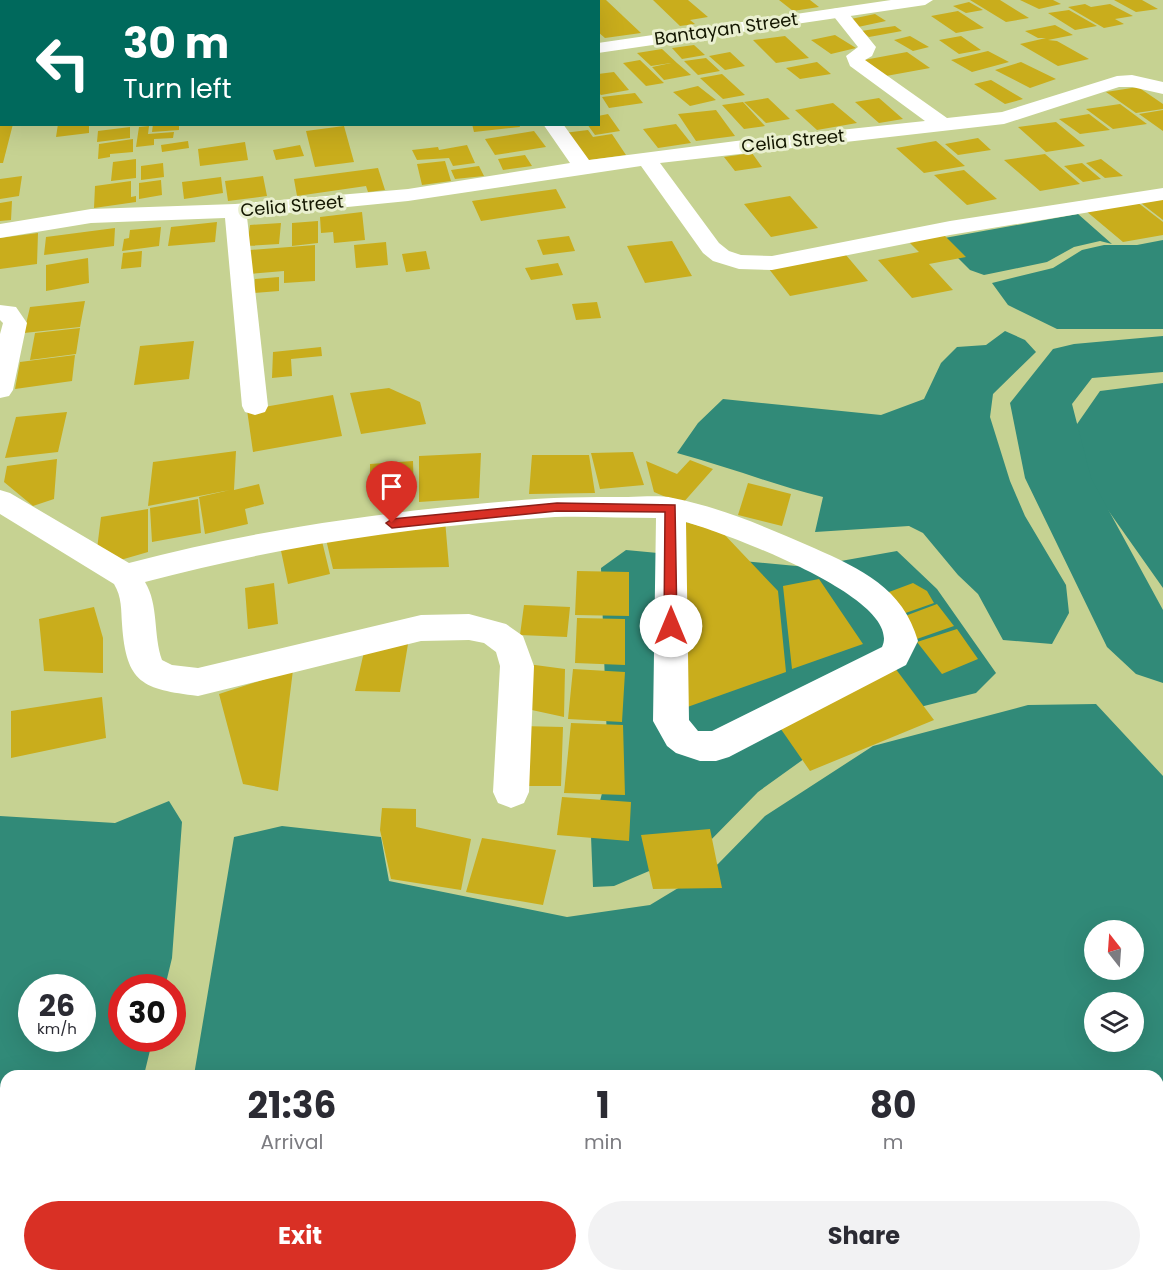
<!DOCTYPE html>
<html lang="en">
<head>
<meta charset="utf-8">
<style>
  :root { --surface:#fff; --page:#f2f2f3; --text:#2b2b33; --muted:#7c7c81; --accent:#d93025 }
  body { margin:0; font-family:Poppins,sans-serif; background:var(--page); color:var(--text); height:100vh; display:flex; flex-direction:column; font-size:22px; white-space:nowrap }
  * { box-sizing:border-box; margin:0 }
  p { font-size:20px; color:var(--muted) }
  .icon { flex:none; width:33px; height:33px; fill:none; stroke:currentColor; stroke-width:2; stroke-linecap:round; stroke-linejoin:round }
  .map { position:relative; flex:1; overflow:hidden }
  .drawer { position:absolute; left:0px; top:1070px; width:1164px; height:212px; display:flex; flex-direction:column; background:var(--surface); border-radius:18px 18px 0 0; box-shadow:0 6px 24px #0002 }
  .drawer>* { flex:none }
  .hud { position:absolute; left:0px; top:0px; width:600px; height:126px; box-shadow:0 6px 24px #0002; background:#00695c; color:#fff; overflow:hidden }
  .needle { width:39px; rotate:343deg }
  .buttons { position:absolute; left:1084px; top:920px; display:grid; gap:12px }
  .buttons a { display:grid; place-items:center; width:60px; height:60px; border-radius:50%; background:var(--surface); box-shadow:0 6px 24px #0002; font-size:30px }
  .speed { position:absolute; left:18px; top:974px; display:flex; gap:12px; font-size:30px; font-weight:700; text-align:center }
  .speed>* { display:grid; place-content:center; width:78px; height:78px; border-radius:50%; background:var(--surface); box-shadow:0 6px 24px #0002; line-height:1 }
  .speed small { font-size:15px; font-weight:400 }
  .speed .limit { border:9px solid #d22; background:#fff; color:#111 }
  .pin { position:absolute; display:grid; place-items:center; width:51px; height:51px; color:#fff; margin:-62px -26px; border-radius:50% 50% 50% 0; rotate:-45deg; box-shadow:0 0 6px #0007 }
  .pin .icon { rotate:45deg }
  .me { position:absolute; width:66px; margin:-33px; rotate:0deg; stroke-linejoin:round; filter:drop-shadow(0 0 4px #0008) }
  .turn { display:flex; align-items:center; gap:21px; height:126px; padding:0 24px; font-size:27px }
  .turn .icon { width:78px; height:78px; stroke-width:2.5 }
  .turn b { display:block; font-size:42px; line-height:51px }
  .eta { display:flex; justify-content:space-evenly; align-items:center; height:102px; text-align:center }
  .eta b { font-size:36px; font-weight:700; line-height:42px }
  .primary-button { display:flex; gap:12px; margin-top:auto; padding:12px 24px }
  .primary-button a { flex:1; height:69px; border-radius:36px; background:var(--accent); color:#fff; font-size:24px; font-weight:700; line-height:69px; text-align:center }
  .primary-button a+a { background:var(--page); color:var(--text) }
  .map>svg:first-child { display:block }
</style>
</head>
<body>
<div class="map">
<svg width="1163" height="1280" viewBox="0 0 1163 1280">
  <rect width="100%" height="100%" fill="#c6d292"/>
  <!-- water -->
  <path fill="#318a78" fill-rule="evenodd" d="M 1078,214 L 1112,244 L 1100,241 L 1074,247 L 1047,262 L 984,275 L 970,270 L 939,239 Z
    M 1163,240 L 1163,329 L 1057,329 L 1008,305 L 992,283 L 1053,268 L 1082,250 L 1104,245 L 1137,245 Z
    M 1005,331 L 1025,340 L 1036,352 L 993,394 L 990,417 L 1010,481 L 1025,516 L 1066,585 L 1069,613 L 1052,644 L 1003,640 L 978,594 L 958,575 L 923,533 L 909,526 L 815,532 L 823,497 C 774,485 726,466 677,453 L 698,423 L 723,399 L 881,415 L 924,399 L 941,363 L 957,347 L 986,345 Z
    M 1163,383 L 1163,588 L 1086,479 L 1075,427 L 1100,391 Z
    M 626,550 L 807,567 L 897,551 L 937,589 L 996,673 L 976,693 L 880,717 L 826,743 L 758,792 L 703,848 L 614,886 L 593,887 L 591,836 L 608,770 L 601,568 Z
    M 1096,704 L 1163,776 L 1163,1280 L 183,1280 L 182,1275 L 1158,1275 L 1158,1076 L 194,1075 L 234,837 L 282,826 L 381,837 L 389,881 L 567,917 L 650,905 L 718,864 L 765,816 L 873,746 L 1028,705 ZM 1095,930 L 1134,930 L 1134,969 L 1095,969 ZM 1095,1002 L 1134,1002 L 1134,1041 L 1095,1041 Z
    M 169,801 L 182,822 L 172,958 L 165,987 L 122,987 L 122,1038 L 153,1038 L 144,1075 L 6,1076 L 6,1275 L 118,1275 L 117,1280 L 0,1280 L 0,816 L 115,823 ZM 32,987 L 82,987 L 82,1038 L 32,1038 Z"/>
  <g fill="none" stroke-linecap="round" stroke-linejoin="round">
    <!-- river -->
    <path fill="#318a78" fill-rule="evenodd" d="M 1163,336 L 1163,372 L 1092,378 L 1072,404 L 1091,478 L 1163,610 L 1163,683 L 1136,674 L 1107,647 L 1025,478 L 1010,403 L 1053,349 L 1074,344 Z"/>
  </g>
  <!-- building -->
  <path fill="#c9ad1c" d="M 598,0 L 606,0 L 641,33 L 605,38 L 598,32 Z
    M 653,0 L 688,0 L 708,17 L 690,20 L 695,24 L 680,26 Z
    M 779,0 L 810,0 L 819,7 L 793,11 Z
    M 970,0 L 1000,0 L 1029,18 L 1006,22 Z
    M 1020,0 L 1053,0 L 1061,4 L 1039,9 Z
    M 1114,0 L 1142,0 L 1158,9 L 1136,12 Z
    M 969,2 L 983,10 L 966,13 L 953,6 Z
    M 1085,4 L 1091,7 L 1110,4 L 1133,16 L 1115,19 L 1124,24 L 1104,28 L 1068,7 Z
    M 1069,10 L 1097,26 L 1075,30 L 1048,13 Z
    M 958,11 L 984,28 L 956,33 L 931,16 Z
    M 875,14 L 886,21 L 858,27 L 846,20 Z
    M 1055,25 L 1073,35 L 1048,40 L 1057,41 L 1089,59 L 1058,66 L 1020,44 L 1046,38 L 1038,38 L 1025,31 Z
    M 895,26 L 902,31 L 869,37 L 861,31 Z
    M 835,35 L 856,48 L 831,54 L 811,40 Z
    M 785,36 L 809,58 L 776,63 L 753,40 Z
    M 910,36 L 929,47 L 913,51 L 894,40 Z
    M 961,36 L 981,50 L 959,54 L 939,40 Z
    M 694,45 L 705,55 L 682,59 L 672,48 Z
    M 662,49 L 677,63 L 691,75 L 664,80 L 652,67 L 671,63 L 651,66 L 637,53 Z
    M 988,51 L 1009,62 L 972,72 L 951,60 Z
    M 730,52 L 745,66 L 725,70 L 709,56 Z
    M 907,52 L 930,68 L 886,76 L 864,60 Z
    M 706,58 L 720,71 L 698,75 L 684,61 Z
    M 640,60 L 664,83 L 646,86 L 623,63 Z
    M 817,62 L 831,74 L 800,79 L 786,68 Z
    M 1021,62 L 1056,79 L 1030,88 L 995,70 Z
    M 614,72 L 629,90 L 601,95 L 598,92 L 598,74 Z
    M 722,74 L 745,95 L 723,99 L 700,78 Z
    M 991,80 L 1023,99 L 1005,104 L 974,84 Z
    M 698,86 L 716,100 L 690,106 L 673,92 Z
    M 1138,87 L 1163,104 L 1163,109 L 1136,113 L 1106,92 Z
    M 635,93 L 643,103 L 609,108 L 602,97 Z
    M 768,98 L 790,119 L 766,123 L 744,102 Z
    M 879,98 L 903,119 L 879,123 L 855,102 Z
    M 743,102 L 765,126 L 744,129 L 722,105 Z
    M 833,103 L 857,123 L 817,130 L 795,110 Z
    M 1120,104 L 1147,124 L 1113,129 L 1086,109 Z
    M 716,110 L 735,136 L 696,141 L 678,114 Z
    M 1163,110 L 1163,131 L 1139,114 Z
    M 608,114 L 620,131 L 595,135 L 587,124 L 598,124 L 598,116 Z
    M 1089,114 L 1110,130 L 1080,134 L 1059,119 Z
    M 1056,122 L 1085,146 L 1046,152 L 1018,127 Z
    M 13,124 L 3,163 L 0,163 L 0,126 Z
    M 58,124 L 89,126 L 89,133 L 56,137 Z
    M 153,124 L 179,124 L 179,130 L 152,132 Z
    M 472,124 L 519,124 L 520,127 L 474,132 Z
    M 676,124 L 691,143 L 658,148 L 643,129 Z
    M 149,126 L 148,134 L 174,132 L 173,138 L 154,139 L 154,145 L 136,147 L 139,127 Z
    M 344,126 L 354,162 L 315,167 L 306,131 Z
    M 130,127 L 130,138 L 97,142 L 98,131 Z
    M 588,130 L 593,137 L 612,134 L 626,155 L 582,161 L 564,133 Z
    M 534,131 L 546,147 L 495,155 L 485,139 Z
    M 978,138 L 991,150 L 958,155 L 945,144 Z
    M 133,139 L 133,152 L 110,154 L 110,157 L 98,159 L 99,144 Z
    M 188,141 L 189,148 L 162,152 L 161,145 Z
    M 936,141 L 965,166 L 924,173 L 896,148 Z
    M 245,142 L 248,160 L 200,166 L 198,149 Z
    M 300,145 L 304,156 L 276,160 L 273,150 Z
    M 467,145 L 475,163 L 453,166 L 449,158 L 417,160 L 412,150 L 438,147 L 439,150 Z
    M 752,153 L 762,167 L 735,171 L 724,157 Z
    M 1045,154 L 1080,184 L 1040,191 L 1004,160 Z
    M 525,155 L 532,166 L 503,170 L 498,159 Z
    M 136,159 L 136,178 L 111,181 L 113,162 Z
    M 1101,159 L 1123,176 L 1105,178 L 1086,163 Z
    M 445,161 L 451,181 L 422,185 L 417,164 Z
    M 163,163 L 164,177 L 141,180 L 141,166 Z
    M 1082,163 L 1101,179 L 1083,182 L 1064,166 Z
    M 479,166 L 484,176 L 455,179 L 451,170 Z
    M 378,168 L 385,190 L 368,192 L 366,186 L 297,196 L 294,179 Z
    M 964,170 L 997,199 L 967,205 L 934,175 Z
    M 22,176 L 19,196 L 0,199 L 0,179 Z
    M 263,176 L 267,196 L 228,201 L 225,181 Z
    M 221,177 L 223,193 L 184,199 L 182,182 Z
    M 161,180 L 162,195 L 139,199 L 139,183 Z
    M 131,181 L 131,197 L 136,196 L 136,202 L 94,208 L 95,186 Z
    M 556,189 L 566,208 L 481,221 L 472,201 Z
    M 790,196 L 818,228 L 771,237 L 744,204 Z
    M 1163,199 L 1163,220 L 1141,203 Z
    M 12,201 L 11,220 L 0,221 L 0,203 Z
    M 1137,202 L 1163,222 L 1163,235 L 1123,242 L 1086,211 Z
    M 362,212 L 365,240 L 334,243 L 333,232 L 321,233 L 320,217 Z
    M 318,221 L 318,243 L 292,246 L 292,223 Z
    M 217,222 L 215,242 L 168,246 L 171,227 Z
    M 281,223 L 279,244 L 247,246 L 250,225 Z
    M 161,227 L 159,246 L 122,251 L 124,239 L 129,238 L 130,230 Z
    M 115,228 L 114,246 L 44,255 L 46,237 Z
    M 38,233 L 37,264 L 0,269 L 0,238 Z
    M 944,235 L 966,257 L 929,264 L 953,290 L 912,298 L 878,260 L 919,252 L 908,241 Z
    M 569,236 L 575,251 L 543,255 L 537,240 Z
    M 672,241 L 692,276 L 645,283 L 627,246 Z
    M 386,242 L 388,265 L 356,268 L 354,245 Z
    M 315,245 L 315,281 L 284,283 L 284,271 L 249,274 L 250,250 Z
    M 142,251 L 141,267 L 121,269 L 123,253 Z
    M 426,251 L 430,269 L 406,272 L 402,254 Z
    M 846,255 L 868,281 L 790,296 L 769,269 Z
    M 88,258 L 89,283 L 46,291 L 46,265 Z
    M 558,263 L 563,275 L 531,280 L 525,268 Z
    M 279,277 L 279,291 L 254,293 L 255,279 Z
    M 85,301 L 80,327 L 24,333 L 30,307 Z
    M 597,302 L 601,318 L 576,320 L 572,304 Z
    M 80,328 L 76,354 L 30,360 L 35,333 Z
    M 194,341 L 189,379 L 134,385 L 140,346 Z
    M 321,347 L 322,356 L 291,359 L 292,376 L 272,378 L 273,352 Z
    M 75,355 L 72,381 L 15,389 L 20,362 Z
    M 389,388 L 420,402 L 426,424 L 361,434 L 350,393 Z
    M 333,395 L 342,436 L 253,452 L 247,410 Z
    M 67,412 L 58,452 L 5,458 L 16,417 Z
    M 236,451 L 234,490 L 259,484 L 264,504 L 245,509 L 248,524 L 205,534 L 199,497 L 230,490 L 148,506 L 153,462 Z
    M 633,452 L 644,485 L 600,489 L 591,453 Z
    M 481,453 L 479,498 L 419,502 L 419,456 Z
    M 532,455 L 589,455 L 595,493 L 529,494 Z
    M 57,459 L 54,499 L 33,506 L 4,482 L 7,466 Z
    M 690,460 L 713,469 L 682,504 L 654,492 L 646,461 L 677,474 Z
    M 413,461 L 414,497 L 370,501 L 370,464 Z
    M 748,483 L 791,494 L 782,526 L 738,515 Z
    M 198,499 L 201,533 L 152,542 L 150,508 Z
    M 148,509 L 148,552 L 117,561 L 97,549 L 101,517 Z
    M 674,519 L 722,532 L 778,591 L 786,672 L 679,710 Z
    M 445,520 L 449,567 L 333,569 L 325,535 Z
    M 321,537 L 330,574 L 288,584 L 280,546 Z
    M 577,571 L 629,572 L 629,616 L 575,615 Z
    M 819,579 L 863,644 L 792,669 L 783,586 Z
    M 274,583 L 278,624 L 248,629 L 245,588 Z
    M 913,583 L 927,591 L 934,603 L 897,616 L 881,595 Z
    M 937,604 L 954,626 L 914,640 L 897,619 Z
    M 524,605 L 570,607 L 567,637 L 520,635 Z
    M 94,607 L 103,638 L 103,673 L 44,671 L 39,619 Z
    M 577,618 L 625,619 L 625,665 L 575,663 Z
    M 957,629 L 978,659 L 942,674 L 917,642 Z
    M 366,643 L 408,644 L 400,692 L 355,691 Z
    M 520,663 L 565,669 L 564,717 L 518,707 Z
    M 892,664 L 934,720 L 810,771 L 776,722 Z
    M 573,669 L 625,672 L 622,722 L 568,719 Z
    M 293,670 L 278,791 L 243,784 L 219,694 Z
    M 102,697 L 106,738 L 11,758 L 11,711 Z
    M 571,723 L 623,725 L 625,795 L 564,793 Z
    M 521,726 L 563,727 L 561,786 L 516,786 Z
    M 562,797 L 631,802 L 629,841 L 557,835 Z
    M 382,808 L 416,809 L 416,827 L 471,839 L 461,890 L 391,879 L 380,830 Z
    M 710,829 L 722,888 L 653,889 L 641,835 Z
    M 482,838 L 556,850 L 543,905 L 466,892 Z"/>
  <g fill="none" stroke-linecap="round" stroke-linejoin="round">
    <!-- street -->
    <path fill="#fff" fill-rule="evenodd" d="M 155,0 L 182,0 L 182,1 L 154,2 Z
      M 542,0 L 559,0 L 560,2 L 543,2 Z
      M 0,7 L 2,7 L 2,17 L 0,17 Z
      M 839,8 L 845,9 L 876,47 L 872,56 L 865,60 L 947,118 L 1002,112 L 1117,76 L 1132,75 L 1163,82 L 1163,94 L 1132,87 L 1119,87 L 1004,124 L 660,163 L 719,243 L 729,251 L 741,255 L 772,256 L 950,221 L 1163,188 L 1163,200 L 950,235 L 772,270 L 739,269 L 713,261 L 703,253 L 641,166 L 408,201 L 247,217 L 268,406 L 265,412 L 255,415 L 245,412 L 242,406 L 225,218 L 91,223 L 0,238 L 0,224 L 91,209 L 235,204 L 408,189 L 570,163 L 543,124 L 563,124 L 589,160 L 736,141 L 925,121 L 850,66 L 846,56 L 858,47 L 831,13 L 833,9 Z
      M 0,35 L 2,35 L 2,45 L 0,45 Z
      M 0,305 L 16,307 L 27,323 L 13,390 L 9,396 L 0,398 L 0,334 L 3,323 L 0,320 Z
      M 0,490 L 10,493 L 129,563 C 255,530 380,512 510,501 C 549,497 588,497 628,497 C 642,497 659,495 673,498 C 723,508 768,528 814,548 C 861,569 903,588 918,641 L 906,665 L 729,757 L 716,761 L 700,761 L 676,753 L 667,746 L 653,721 L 656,518 C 623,518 589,516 555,517 C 417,526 279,546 145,582 C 159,605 153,635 162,660 L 172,665 L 198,668 L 421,615 L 469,614 L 506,624 L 523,636 L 534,666 L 529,792 L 524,803 L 511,808 L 498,803 L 493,792 L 500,666 L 496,652 L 484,643 L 469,640 L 421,641 L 198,696 C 143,689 126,684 122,624 C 121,610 122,597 114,584 L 0,514 ZM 686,522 C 721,532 905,598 882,647 L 712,731 L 698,731 L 689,720 Z"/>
    <!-- secondary -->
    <path fill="#fff" fill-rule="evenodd" d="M 891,0 L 933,0 L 925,5 L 598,53 L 598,43 Z
      M 0,110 L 2,110 L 2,122 L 0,122 Z"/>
  </g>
  <!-- route -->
  <path fill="#d93025" stroke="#8d1f18" stroke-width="1.5" d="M 557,503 L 675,505 L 677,626 L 675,630 L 666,630 L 664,626 L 665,512 L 557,511 L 392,528 L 386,523 L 392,519 Z"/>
  <g text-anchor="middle" stroke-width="6" stroke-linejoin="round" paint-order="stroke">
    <!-- far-street labels -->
    <g font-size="18" fill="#131600" stroke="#e9efcf">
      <text transform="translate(726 29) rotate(-8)" y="6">Bantayan Street</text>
      <text transform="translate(793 141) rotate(-6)" y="6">Celia Street</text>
      <text transform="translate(292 206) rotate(-5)" y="6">Celia Street</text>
    </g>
  </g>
</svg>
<div class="buttons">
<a><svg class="needle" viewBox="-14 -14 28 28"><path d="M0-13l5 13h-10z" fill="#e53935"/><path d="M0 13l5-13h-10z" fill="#7c7c81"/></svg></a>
<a><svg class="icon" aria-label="layers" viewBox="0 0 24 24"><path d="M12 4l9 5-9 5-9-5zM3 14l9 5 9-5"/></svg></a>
</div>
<div class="speed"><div>26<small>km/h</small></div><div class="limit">30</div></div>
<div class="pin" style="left:392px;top:523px;background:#d93025"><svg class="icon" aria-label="arrive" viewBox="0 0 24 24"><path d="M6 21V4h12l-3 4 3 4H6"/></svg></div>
<svg class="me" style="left:671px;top:626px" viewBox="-20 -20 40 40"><circle r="19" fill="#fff"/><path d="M0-13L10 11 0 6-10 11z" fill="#d93025"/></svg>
<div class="hud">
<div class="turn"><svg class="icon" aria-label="left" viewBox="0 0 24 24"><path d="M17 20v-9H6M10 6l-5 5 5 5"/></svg><div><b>30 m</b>Turn left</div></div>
</div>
<section class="drawer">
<div class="eta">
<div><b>21:36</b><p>Arrival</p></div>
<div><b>1</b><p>min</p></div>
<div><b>80</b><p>m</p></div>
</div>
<div class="primary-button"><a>Exit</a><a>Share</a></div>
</section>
</div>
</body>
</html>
